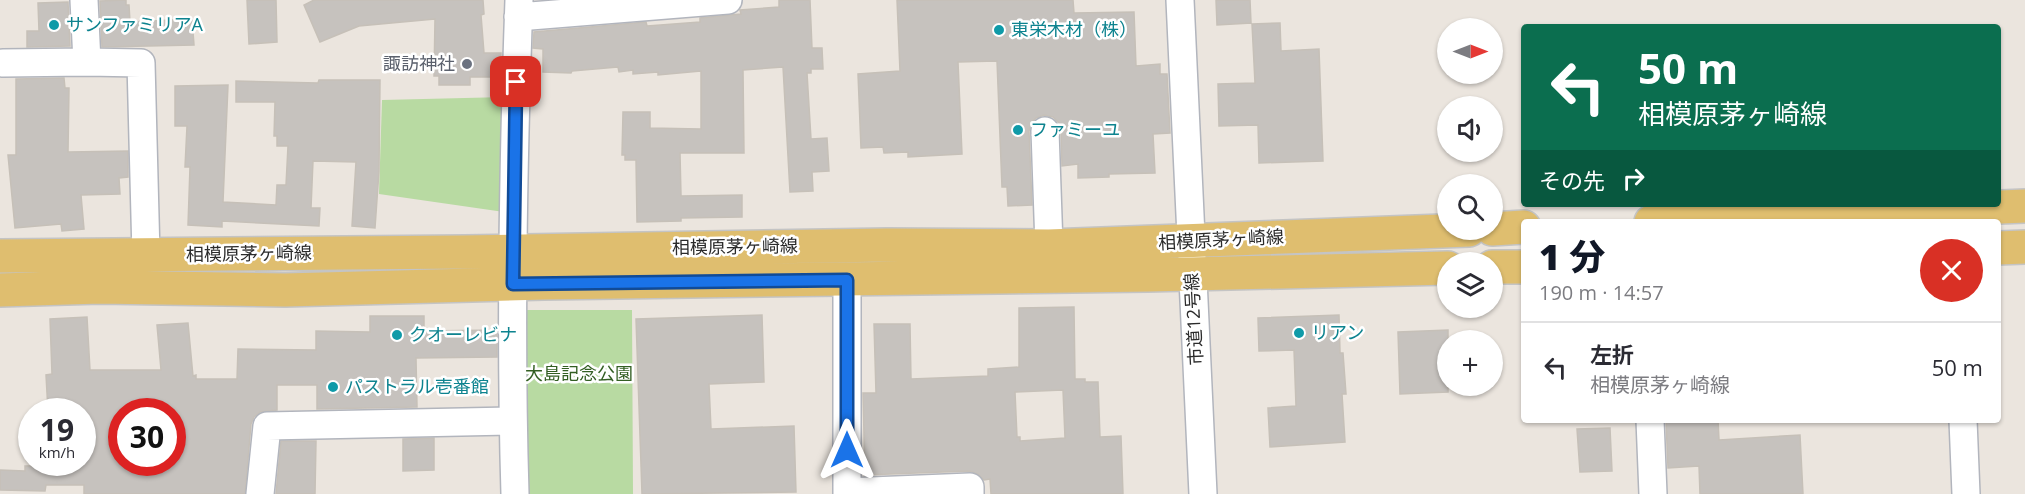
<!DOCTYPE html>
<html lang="ja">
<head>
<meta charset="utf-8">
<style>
  :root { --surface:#fff; --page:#f7f7f7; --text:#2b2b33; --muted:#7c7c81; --line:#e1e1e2; --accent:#111827 }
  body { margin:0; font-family:"Open Sans","Noto Sans JP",sans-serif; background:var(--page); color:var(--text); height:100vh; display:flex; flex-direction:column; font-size:22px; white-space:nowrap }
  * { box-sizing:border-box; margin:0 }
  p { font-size:20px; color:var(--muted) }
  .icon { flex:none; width:33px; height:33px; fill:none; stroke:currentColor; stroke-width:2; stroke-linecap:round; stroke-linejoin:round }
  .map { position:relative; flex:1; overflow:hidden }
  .side { position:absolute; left:1521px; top:219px; width:480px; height:204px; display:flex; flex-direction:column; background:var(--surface); border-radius:6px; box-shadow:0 2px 4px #0004 }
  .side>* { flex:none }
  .hud { position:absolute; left:1521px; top:24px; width:480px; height:183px; border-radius:6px; box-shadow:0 2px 4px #0004; background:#0b6e4f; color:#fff; overflow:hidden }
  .needle { width:39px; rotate:90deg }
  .tools { position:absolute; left:1437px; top:18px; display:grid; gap:12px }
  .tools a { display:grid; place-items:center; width:66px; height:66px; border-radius:50%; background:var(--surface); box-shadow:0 2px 4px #0004; font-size:30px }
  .speed { position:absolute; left:18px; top:398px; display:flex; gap:12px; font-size:30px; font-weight:700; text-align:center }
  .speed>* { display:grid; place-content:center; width:78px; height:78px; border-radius:50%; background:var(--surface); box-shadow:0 2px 4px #0004; line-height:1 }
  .speed small { font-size:15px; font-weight:400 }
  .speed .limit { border:9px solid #d22; background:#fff; color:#111 }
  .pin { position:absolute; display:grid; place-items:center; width:51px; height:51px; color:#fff; margin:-26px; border-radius:12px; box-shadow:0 3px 9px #0006 }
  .me { position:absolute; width:66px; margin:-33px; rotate:0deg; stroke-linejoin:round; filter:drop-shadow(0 0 4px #0008) }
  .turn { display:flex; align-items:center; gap:21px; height:126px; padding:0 18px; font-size:27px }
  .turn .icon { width:78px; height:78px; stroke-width:2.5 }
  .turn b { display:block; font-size:42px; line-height:51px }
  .then { display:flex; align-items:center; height:57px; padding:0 18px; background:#0003; gap:12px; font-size:22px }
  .round { display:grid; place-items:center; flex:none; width:63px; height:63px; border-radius:32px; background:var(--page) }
  .headline { display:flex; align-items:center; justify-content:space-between; height:102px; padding:0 18px }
  h1 { font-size:36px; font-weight:800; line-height:45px; color:var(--accent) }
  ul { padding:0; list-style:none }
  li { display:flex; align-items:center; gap:18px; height:90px; padding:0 18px; border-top:2px solid var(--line) }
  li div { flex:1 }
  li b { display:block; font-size:22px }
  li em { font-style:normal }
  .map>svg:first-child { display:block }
</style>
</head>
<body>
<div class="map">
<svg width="2025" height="494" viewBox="0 0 2025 494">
  <rect width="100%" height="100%" fill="#ebe5de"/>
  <!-- green -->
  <path fill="#b8daa2" d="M 506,97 L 504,212 L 379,194 L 382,100 Z
    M 526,310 L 632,310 L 633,494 L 527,494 Z"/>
  <!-- building -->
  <path fill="#c6c2be" stroke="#c6c0b8" stroke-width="1.5" fill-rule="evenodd" d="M 126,0 L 126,5 L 129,5 L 130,22 L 192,19 L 194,45 L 102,47 L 100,1 Z
    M 247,0 L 276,0 L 277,42 L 249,44 Z
    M 314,0 L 483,0 L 484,14 L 481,15 L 484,53 L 501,53 L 500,77 L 470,77 L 470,85 L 439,85 L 439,76 L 434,76 L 435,19 L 359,26 L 320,42 L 304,5 Z
    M 779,0 L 810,0 L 812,48 L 822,48 L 823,69 L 811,69 L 811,73 L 807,73 L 811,139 L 827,138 L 829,171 L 812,172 L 813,191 L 790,192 L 783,67 L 743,70 L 744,153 L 680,153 L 681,196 L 742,195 L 742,217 L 681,218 L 681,221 L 637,222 L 636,160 L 625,160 L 625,155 L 622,155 L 623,112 L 650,112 L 650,128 L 701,129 L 701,71 L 658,75 L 658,72 L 633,74 L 633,70 L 619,72 L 618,67 L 572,71 L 571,73 L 543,72 L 543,49 L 533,48 L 534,32 L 646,22 L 647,26 L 700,22 L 700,18 L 741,14 L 740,10 L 779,7 Z
    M 897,0 L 1073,0 L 1074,13 L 1134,12 L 1136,66 L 1160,64 L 1160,74 L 1167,74 L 1170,133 L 1153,134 L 1155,173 L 1109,174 L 1109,177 L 1078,178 L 1078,164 L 1062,166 L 1061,130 L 1059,123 L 1053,117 L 1044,115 L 1036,118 L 1031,123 L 1029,131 L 1032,205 L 1008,206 L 1007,187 L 1002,187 L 997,61 L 958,62 L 962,154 L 908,157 L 908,152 L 884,153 L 883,147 L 861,148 L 858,74 L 900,71 Z
    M 1216,0 L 1250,0 L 1251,23 L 1217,25 Z
    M 68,2 L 70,46 L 27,47 L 27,31 L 39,31 L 38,3 Z
    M 1280,23 L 1281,51 L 1319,49 L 1323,161 L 1259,163 L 1258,125 L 1219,126 L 1218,84 L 1255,83 L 1252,24 Z
    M 64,78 L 65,88 L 69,88 L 68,152 L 128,151 L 128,177 L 119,178 L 120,194 L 81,195 L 84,229 L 62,231 L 61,224 L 15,228 L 8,155 L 16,155 L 16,79 Z
    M 319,80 L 380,80 L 379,171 L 375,228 L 352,226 L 356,162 L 313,161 L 311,208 L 320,208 L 319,226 L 222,221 L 222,227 L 188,225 L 190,167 L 185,167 L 187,126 L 175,126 L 175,86 L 228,85 L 223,202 L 276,205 L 277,185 L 286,185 L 288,146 L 277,146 L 277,136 L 274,136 L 275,102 L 236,102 L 236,81 L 318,83 Z
    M 1074,307 L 1075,379 L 1085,379 L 1085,382 L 1098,382 L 1100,437 L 1121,436 L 1123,494 L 991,494 L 990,479 L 984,480 L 978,474 L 969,471 L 865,475 L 863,393 L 876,393 L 874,324 L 910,324 L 911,379 L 988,376 L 988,369 L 1019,367 L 1019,308 ZM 1063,390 L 1065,438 L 1020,441 L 1020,437 L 1017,437 L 1015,392 Z
    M 762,315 L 764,382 L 709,384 L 711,429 L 794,426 L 796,492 L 642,494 L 636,319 Z
    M 1339,315 L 1340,353 L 1343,353 L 1346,394 L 1342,394 L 1345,442 L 1270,447 L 1268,408 L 1296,406 L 1294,350 L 1259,351 L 1258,318 Z
    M 370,316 L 424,316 L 424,331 L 497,330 L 497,357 L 416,358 L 417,407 L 317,409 L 317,385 L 277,385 L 277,410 L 260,412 L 254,417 L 251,424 L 245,494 L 84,494 L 84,485 L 46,485 L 45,491 L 0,490 L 0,470 L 25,471 L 25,466 L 68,466 L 68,462 L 82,462 L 82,411 L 48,411 L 46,375 L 52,374 L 50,319 L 87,317 L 90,370 L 161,370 L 157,325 L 188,323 L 193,376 L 196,375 L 196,379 L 237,379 L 238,349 L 316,350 L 316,331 L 370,332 ZM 122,411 L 177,411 L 172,462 L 122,462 Z
    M 1448,330 L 1448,392 L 1400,394 L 1398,332 Z
    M 1666,420 L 1718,420 L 1719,440 L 1800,435 L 1803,494 L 1700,494 L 1699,466 L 1668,468 Z
    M 1610,428 L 1612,471 L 1580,472 L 1577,429 Z
    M 434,438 L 434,470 L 403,471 L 403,439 Z
    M 281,441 L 316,441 L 315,494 L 276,494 Z"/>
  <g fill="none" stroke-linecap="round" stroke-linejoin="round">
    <defs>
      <path id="minor" d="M 84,0 L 87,62 L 141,63 L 146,255
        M 1180,0 L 1203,494
        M 518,17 L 728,0
        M 3,63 L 87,62
        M 1045,131 L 1049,246
        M 847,280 L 847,494
        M 1650,420 L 1653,494
        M 1963,420 L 1966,494
        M 847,492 L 970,487 L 970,494
        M 260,494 L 267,426 L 513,421
        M 515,494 C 510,329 513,165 519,0"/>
      <path id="major" d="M 1651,222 L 2025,206
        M 1492,229 L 1524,227
        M 1998,248 L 2025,247
        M 0,256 L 465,252 L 887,245 L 1049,246 L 1469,230
        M 1492,267 L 1524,267
        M 0,290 L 100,287 L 285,290 L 544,283 L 1148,275 L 1448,268"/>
    </defs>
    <!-- minor casing -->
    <use href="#minor" stroke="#b2b5bd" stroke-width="30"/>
    <!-- major casing -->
    <use href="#major" stroke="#c4c4c4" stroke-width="36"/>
    <!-- minor -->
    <use href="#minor" stroke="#fff" stroke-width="27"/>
    <!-- major -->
    <use href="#major" stroke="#dfbe6f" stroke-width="33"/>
  </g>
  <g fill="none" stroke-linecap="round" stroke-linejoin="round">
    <defs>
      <path id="route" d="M 516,82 L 513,284 L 847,280 L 847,450"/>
    </defs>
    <!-- route casing -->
    <use href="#route" stroke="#114b97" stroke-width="15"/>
    <!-- route -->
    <use href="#route" stroke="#1a73e8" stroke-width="10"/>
  </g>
  <!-- markers -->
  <g fill="#0f9aa8" stroke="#fff" stroke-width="2">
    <circle cx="54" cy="25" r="6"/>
    <circle cx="999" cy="30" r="6"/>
    <circle cx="1018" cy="130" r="6"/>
    <circle cx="1299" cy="333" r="6"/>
    <circle cx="397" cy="335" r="6"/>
    <circle cx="333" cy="387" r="6"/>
  </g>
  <circle fill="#6b7280" stroke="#fff" stroke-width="2" cx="467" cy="64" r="6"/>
  <g text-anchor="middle" stroke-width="5" stroke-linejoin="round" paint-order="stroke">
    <!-- culture labels -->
    <g font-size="18" fill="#0d838f" stroke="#fff" text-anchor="start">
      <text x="66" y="31">サンファミリアA</text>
      <text x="1011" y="36">東栄木材（株）</text>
      <text x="1030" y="136">ファミーユ</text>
      <text x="1311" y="339">リアン</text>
      <text x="409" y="341">クオーレビナ</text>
      <text x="345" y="393">パストラル壱番館</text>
    </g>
    <!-- worship labels -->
    <g font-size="18" fill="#5b616d" stroke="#fff" text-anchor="end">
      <text x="455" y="70">諏訪神社</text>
    </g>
    <!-- street labels -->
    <g font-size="18" fill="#2b2b2b" stroke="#fff">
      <text transform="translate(1221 240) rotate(-3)" y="6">相模原茅ヶ崎線</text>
      <text transform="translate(735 247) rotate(-1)" y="6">相模原茅ヶ崎線</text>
      <text transform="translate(249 254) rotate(-1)" y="6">相模原茅ヶ崎線</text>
      <text transform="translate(1194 319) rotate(-93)" y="6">市道12号線</text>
    </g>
    <!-- park labels -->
    <g font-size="18" fill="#335f23" stroke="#fff">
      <text x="579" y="380">大島記念公園</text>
    </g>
  </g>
</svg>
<div class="tools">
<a><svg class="needle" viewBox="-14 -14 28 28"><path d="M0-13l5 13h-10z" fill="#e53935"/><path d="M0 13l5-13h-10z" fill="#7c7c81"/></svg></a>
<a><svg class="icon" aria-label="sound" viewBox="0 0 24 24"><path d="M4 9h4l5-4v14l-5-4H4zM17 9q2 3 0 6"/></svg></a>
<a><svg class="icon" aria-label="search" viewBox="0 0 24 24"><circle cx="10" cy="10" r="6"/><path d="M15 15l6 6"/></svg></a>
<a><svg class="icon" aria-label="layers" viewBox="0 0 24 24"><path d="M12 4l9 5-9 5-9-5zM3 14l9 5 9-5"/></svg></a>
<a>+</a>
</div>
<div class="speed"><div>19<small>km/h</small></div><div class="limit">30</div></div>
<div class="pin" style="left:516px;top:82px;background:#d93025"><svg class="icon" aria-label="arrive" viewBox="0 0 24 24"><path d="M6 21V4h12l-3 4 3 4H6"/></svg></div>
<svg class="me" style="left:847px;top:450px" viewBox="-20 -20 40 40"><path d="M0-17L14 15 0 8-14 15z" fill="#1a73e8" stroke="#fff" stroke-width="4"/></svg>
<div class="hud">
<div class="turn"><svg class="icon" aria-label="left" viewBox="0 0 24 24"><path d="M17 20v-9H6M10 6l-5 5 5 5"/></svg><div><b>50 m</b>相模原茅ヶ崎線</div></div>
<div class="then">その先<svg class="icon" aria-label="right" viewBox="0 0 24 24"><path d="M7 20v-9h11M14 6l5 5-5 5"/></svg></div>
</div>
<section class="side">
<div class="headline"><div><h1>1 分</h1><p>190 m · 14:57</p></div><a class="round" style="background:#d93025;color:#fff"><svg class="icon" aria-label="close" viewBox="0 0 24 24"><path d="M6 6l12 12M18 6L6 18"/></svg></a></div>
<ul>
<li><svg class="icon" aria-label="left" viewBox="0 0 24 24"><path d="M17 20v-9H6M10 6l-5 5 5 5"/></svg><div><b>左折</b><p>相模原茅ヶ崎線</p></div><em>50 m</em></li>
</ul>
</section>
</div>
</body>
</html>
